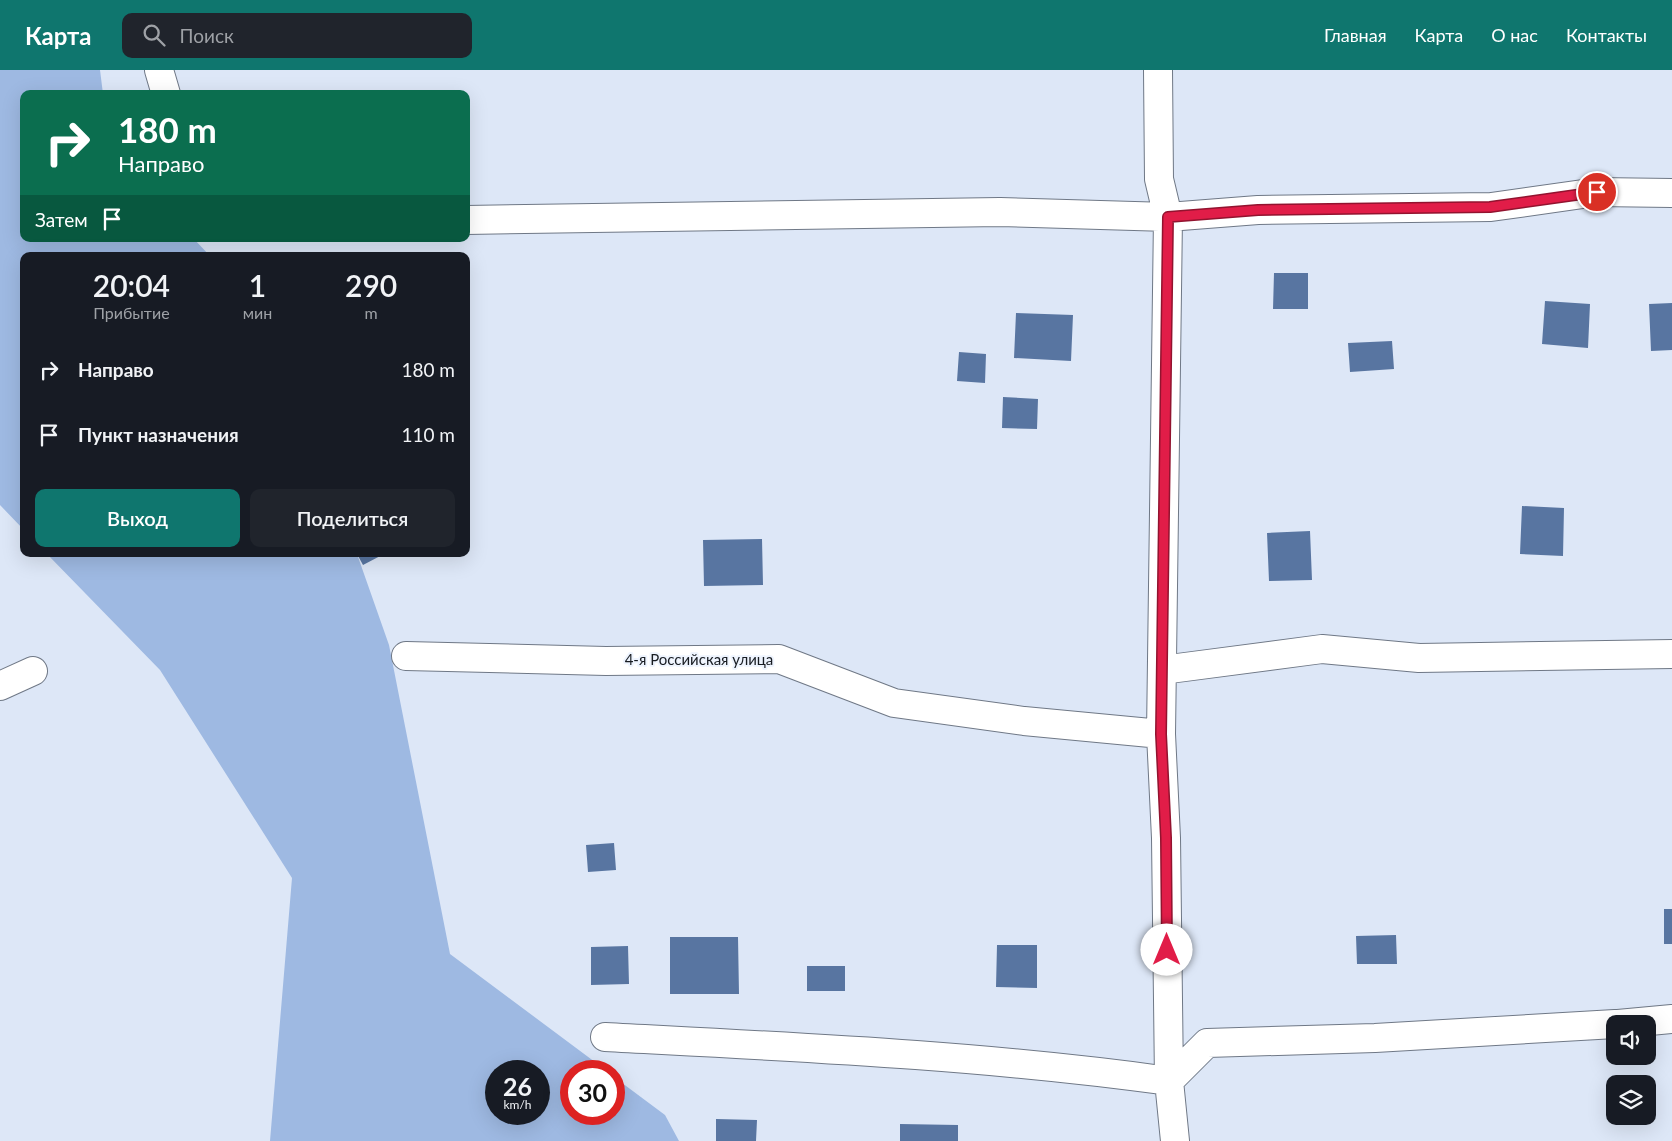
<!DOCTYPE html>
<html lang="ru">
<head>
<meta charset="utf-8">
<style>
  :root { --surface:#171b24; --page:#20242c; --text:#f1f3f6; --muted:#9ea1a6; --accent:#0f766e }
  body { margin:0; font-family:Lato,sans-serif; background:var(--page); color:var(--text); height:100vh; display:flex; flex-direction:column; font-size:19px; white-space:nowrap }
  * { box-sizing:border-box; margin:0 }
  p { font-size:16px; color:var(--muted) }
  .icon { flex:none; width:28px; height:28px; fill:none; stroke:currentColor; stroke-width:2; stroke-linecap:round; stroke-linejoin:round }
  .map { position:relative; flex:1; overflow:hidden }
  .drawer { position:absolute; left:20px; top:182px; width:450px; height:305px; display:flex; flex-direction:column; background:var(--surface); border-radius:10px; box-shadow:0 5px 20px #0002 }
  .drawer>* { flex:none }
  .hud { position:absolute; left:20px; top:20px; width:450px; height:152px; border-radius:10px; box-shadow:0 5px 20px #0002; background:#0b6e4f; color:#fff; overflow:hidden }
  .buttons { position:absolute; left:1606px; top:945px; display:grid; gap:10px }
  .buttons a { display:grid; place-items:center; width:50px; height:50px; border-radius:10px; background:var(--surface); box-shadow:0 5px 20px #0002; font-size:25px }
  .speed { position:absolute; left:485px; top:990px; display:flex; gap:10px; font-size:25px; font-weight:700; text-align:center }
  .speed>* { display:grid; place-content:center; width:65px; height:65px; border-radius:50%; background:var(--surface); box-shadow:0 5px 20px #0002; line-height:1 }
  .speed small { font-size:12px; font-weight:400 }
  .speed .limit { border:8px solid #d22; background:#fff; color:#111 }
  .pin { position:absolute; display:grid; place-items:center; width:42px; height:42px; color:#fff; margin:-21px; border:2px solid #fff; border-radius:50%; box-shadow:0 1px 5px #0007 }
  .me { position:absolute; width:55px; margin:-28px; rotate:0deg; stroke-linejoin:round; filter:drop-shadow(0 0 4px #0008) }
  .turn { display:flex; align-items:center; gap:18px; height:105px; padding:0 15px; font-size:22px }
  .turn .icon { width:65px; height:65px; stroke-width:2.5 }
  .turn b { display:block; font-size:35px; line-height:42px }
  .then { display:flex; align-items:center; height:48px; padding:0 15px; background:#0003; gap:10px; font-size:19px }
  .eta { display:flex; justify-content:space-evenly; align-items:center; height:85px; text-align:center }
  .eta b { font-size:30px; font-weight:600; line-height:35px }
  .action { display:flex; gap:10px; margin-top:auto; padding:10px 15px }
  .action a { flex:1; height:58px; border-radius:10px; background:var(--accent); color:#fff; font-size:20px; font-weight:600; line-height:58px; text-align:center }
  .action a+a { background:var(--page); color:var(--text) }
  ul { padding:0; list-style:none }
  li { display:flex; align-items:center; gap:15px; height:65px; padding:0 15px }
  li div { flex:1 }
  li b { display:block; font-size:19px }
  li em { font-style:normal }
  header { display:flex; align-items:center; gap:30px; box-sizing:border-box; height:70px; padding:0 25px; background:var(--accent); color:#fff }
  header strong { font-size:24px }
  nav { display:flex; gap:28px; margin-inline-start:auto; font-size:18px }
  .search { width:350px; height:45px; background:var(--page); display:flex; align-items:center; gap:12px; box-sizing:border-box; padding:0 18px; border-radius:10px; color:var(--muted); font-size:19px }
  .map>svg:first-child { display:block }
</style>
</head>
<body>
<header>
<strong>Карта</strong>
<div class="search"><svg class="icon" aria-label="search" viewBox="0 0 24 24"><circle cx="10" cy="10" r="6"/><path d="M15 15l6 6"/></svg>Поиск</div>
<nav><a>Главная</a><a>Карта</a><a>О нас</a><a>Контакты</a></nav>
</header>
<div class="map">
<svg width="1672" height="1071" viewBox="0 0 1672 1071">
  <rect width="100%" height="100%" fill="#dde7f7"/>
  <!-- green -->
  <path fill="#9eb9e2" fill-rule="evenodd" d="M 0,0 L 100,0 L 103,24 L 24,24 L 24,169 L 194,169 L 210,186 L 24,186 L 24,460 L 0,435 Z
    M 47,484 L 357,484 L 389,575 L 450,884 L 607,1001 L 571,1001 L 571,1044 L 614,1044 L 614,1007 L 665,1045 L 679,1071 L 270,1071 L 292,808 L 160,600 ZM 496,1001 L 539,1001 L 539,1044 L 496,1044 Z"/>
  <!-- building -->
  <path fill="#5875a1" d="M 1274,203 L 1308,203 L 1308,239 L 1273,239 Z
    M 1545,231 L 1590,234 L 1588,278 L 1542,274 Z
    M 1672,233 L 1672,280 L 1651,281 L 1649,234 Z
    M 1016,243 L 1073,245 L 1071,291 L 1014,288 Z
    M 1392,271 L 1394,299 L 1350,302 L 1348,273 Z
    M 959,282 L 986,284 L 985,313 L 957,311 Z
    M 1003,327 L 1038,329 L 1037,359 L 1002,358 Z
    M 1522,436 L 1564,438 L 1563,486 L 1520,484 Z
    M 1310,461 L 1312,510 L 1269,511 L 1267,463 Z
    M 762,469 L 763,515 L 704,516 L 703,470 Z
    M 357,484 L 384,484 L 363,495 Z
    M 614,773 L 616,800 L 588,802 L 586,775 Z
    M 1664,839 L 1672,839 L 1672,874 L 1664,874 Z
    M 1396,865 L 1397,894 L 1357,894 L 1356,866 Z
    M 670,867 L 738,867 L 739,924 L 670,924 Z
    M 997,875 L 1037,875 L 1037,918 L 996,917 Z
    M 628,876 L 629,914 L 591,915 L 591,877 Z
    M 807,896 L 845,896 L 845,921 L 807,921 Z
    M 716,1049 L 757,1050 L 756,1071 L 716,1071 Z
    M 900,1054 L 958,1055 L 958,1071 L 900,1071 Z"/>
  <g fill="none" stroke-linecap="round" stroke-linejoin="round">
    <defs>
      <path id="minor" d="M 159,0 L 166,24
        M 1158,0 L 1159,109 L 1168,147 L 1161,664 L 1166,768 L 1169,1011 L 1175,1071
        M 466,150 L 1000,142 L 1168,147 L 1258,140 L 1491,137 L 1597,122 L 1672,123
        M 406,586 L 606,591 L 779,589 L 894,633 L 1024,651 L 1161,664
        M 1162,600 L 1322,579 L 1419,588 L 1672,584
        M 0,616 L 33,601
        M 1618,954 L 1672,949
        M 605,967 C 793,977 982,985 1169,1011 L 1207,973 L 1375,968 L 1615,954"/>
    </defs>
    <!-- minor casing -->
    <use href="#minor" stroke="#6f7886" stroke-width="30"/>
    <!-- minor -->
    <use href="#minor" stroke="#fff" stroke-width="28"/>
  </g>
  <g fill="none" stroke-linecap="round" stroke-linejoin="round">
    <defs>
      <path id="route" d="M 1167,880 L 1166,768 L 1161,664 L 1168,147 L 1258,140 L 1490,137 L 1597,122"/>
    </defs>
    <!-- route casing -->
    <use href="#route" stroke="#92132f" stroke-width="12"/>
    <!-- route -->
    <use href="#route" stroke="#e11d48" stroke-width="9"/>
  </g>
  <g text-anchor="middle" stroke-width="4" stroke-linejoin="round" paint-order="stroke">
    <!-- street labels -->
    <g font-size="15" fill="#181c22" stroke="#eef4fe">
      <text x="699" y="595">4-я Российская улица</text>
    </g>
  </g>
</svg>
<div class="buttons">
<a><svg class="icon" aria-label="sound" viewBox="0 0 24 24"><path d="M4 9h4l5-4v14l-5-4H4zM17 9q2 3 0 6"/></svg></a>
<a><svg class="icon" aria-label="layers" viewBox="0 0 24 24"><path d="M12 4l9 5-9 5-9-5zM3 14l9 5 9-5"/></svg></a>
</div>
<div class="speed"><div>26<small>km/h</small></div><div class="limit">30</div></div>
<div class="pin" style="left:1597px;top:122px;background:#d93025"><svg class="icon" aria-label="arrive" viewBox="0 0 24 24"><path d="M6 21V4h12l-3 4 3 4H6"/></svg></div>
<svg class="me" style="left:1167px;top:880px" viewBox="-20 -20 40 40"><circle r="19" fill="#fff"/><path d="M0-13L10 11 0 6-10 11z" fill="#e11d48"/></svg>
<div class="hud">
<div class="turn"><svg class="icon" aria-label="right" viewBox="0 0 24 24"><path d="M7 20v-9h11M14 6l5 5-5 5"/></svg><div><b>180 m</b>Направо</div></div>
<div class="then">Затем<svg class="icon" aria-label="arrive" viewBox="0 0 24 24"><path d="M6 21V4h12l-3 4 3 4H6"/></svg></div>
</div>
<section class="drawer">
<div class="eta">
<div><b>20:04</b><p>Прибытие</p></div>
<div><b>1</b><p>мин</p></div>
<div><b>290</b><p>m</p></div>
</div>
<ul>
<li><svg class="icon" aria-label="right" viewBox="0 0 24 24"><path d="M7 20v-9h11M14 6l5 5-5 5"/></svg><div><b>Направо</b></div><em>180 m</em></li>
<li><svg class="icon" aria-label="arrive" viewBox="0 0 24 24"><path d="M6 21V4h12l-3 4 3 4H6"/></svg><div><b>Пункт назначения</b></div><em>110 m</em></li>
</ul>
<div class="action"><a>Выход</a><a>Поделиться</a></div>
</section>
</div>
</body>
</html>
